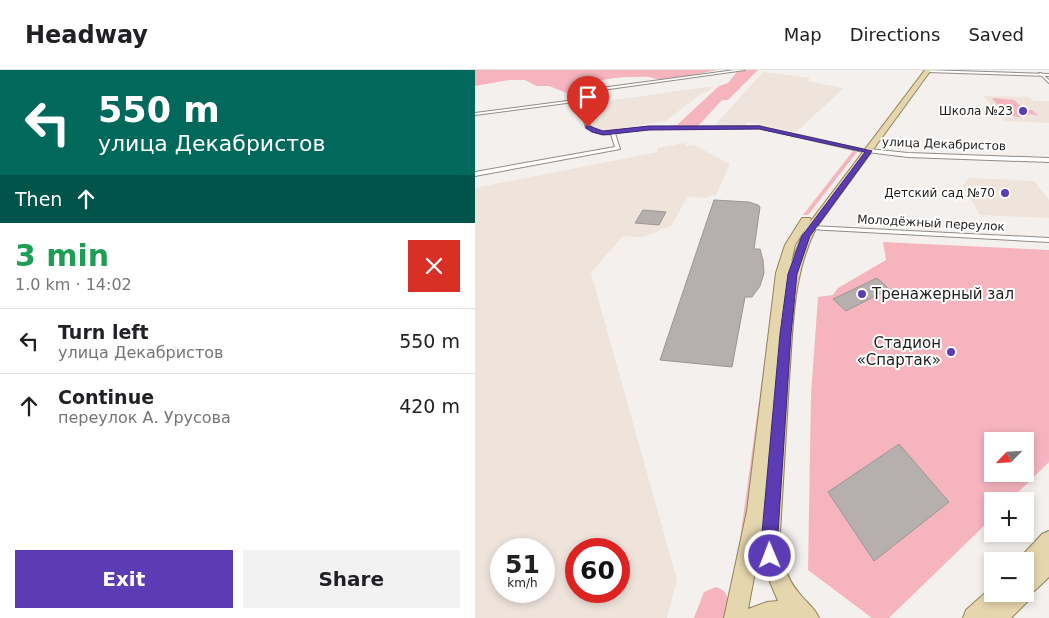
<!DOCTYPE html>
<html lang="en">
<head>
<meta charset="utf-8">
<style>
  :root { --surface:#fff; --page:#f2f2f2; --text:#202124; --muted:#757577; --line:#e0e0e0; --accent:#5b3cb4 }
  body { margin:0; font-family:"DejaVu Sans",sans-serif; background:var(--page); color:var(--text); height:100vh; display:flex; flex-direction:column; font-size:19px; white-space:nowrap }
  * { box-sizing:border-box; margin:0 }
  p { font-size:16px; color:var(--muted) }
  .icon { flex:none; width:28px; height:28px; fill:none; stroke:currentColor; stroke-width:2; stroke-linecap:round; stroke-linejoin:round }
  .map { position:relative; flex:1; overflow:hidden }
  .side { display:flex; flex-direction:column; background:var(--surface); width:475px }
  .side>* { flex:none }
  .hud { background:#00695c; color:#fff; overflow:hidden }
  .needle { width:32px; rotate:245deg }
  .buttons { position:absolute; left:509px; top:362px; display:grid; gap:10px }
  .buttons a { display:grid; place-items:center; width:50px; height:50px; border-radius:0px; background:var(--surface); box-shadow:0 2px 8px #0003; font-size:25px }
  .speed { position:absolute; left:15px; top:468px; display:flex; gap:10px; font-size:25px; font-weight:700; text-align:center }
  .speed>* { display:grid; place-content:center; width:65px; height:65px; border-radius:50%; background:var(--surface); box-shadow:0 2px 8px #0003; line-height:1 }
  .speed small { font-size:12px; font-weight:400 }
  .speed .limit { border:8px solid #d22; background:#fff; color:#111 }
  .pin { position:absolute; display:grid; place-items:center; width:42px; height:42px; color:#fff; margin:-51px -21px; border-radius:50% 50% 50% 0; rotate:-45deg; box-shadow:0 0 5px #0007 }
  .pin .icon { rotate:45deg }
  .me { position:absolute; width:55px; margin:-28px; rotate:359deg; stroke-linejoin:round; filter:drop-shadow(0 0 4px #0008) }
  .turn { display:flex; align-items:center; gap:18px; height:105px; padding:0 15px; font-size:22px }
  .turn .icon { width:65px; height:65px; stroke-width:2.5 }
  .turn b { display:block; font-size:35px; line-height:42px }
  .then { display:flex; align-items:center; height:48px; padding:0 15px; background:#0003; gap:10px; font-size:19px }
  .round { display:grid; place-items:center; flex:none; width:52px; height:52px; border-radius:0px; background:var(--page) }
  .head { display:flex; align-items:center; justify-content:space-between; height:85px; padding:0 15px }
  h1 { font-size:30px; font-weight:700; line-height:38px; color:#1e9e55 }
  .button { display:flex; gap:10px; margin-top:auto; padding:10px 15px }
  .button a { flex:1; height:58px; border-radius:0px; background:var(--accent); color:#fff; font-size:20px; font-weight:700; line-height:58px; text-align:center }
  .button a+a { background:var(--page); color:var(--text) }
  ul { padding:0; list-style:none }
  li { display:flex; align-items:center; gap:15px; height:65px; padding:0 15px; border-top:1px solid var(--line) }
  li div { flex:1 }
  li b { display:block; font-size:19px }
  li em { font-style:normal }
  header { display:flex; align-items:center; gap:30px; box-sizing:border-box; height:70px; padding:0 25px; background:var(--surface); border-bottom:1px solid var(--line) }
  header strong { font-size:24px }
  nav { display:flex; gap:28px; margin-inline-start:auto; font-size:18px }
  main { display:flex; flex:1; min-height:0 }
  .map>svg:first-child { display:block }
</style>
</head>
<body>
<header>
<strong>Headway</strong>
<nav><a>Map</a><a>Directions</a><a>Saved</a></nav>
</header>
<main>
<section class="side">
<div class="hud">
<div class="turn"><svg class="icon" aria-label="left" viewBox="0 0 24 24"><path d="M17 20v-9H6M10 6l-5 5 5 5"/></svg><div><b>550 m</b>улица Декабристов</div></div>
<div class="then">Then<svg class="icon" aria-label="ahead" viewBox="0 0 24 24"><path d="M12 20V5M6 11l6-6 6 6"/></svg></div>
</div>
<div class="head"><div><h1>3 min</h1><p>1.0 km · 14:02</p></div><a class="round" style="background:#d93025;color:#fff"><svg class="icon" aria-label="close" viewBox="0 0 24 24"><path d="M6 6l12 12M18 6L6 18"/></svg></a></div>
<ul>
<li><svg class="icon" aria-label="left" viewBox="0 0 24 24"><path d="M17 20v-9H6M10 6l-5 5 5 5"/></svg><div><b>Turn left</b><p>улица Декабристов</p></div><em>550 m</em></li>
<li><svg class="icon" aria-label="ahead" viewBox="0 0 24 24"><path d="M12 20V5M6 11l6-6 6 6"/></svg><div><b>Continue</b><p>переулок А. Урусова</p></div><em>420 m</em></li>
</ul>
<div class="button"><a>Exit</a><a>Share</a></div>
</section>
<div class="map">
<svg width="574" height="548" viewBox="0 0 574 548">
  <rect width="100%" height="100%" fill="#f4f0ed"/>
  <!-- built -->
  <path fill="#efe4dc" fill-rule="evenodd" d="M 288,2 L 335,8 L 332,11 L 369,18 L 321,62 L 273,52 L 268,56 L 239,56 Z
    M 239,16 L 231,23 L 227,23 L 191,51 L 130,61 L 117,57 L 111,40 L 118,39 L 125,32 Z
    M 508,26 L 554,27 L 559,31 L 574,31 L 574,53 L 530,51 Z
    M 209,73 L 212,76 L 219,75 L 255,94 L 241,125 L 229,128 L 213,126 L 196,156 L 169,167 L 148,166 L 116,203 L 202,510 L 192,548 L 0,548 L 0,118 L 182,82 L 182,78 ZM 26,479 L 69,479 L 69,521 L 26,521 ZM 101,479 L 144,479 L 144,521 L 101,521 Z
    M 493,108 L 559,111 L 574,130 L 574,148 L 505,145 L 488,116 Z"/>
  <!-- green -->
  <path fill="#f5b4be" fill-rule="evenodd" d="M 0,0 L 242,0 C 224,3 207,9 189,9 C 184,10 179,8 174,7 C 150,6 126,8 105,17 L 119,22 L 114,27 L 104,28 L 74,16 L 61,16 L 50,10 L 34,10 L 0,16 Z
    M 274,0 L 283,0 L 253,30 L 247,30 L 223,56 L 194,56 L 202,55 L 244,16 L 253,13 L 262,2 Z
    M 519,28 L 539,30 L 553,43 L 552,40 L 557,40 L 564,46 L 555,44 C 541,54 527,39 517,29 Z
    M 378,81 L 382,82 L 333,145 L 328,145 Z
    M 408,172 L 574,180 L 574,392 L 534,431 L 518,431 L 517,448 L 414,548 L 397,548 L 333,500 L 336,325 L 343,227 L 358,225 L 363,218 L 411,190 ZM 518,371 L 550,371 L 550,404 L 518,404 Z
    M 306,188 L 270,478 L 266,481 L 264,477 L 303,192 Z
    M 241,517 C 257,522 253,535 249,548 L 219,548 L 229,522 Z"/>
  <!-- building -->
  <path fill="#b5b0ae" stroke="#9b9695" d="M 239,130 L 274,132 L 283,135 L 285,137 L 279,179 L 285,179 L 288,190 L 289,203 L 285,216 L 277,227 L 270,227 L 257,297 L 185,290 Z
    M 168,140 L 191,142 L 184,155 L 160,153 Z
    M 402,208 L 414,219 L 371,241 L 358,229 Z
    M 424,374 L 474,432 L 399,491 L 353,422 Z"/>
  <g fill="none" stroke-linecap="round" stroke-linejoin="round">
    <defs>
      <path id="minor" d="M 260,0 L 270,0 L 127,20 L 118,28 L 103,31 L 109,36 L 115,56 L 121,60 L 128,62 L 173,57 L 284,56 L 391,80 L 388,82 L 284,58 L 173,59 L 140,63 L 145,79 L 0,106 L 0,102 L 140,77 L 136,64 C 126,65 119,63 111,58 L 105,37 L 99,32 L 0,45 L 0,43 L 100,30 L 116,26 L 126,18 Z
        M 564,3 L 566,3 L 574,10 L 574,13 Z
        M 394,79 L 433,83 L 574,88 L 574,92 L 433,87 L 392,82 L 392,80 Z
        M 336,156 L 574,168 L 574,172 L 334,159 L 333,158 Z"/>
      <path id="tertiary" d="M 451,0 L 574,4 L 574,6 L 453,2 Z"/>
      <path id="primary" d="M 450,0 L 456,0 L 341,158 C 317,206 318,258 314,311 C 311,362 308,412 305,463 C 306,485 309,506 324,523 C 331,532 340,538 344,548 L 249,548 L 272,441 L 301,203 L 310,175 L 327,148 L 335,148 L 336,150 L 332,156 ZM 330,159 L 316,193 L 320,175 ZM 286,470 L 290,500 L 303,531 L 292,532 L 273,539 Z
        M 574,461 L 574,507 L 554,526 L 552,532 L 536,548 L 488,548 L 491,540 L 518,516 L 518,524 L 550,524 L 550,491 L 542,491 L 567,464 Z"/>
    </defs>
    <!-- minor casing -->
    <use href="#minor" stroke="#908c89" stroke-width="2"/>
    <!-- tertiary casing -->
    <use href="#tertiary" stroke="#908c89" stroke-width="2"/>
    <!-- primary casing -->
    <use href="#primary" stroke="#948358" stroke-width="2"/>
    <!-- minor -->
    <use href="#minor" fill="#fff" fill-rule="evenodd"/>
    <!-- tertiary -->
    <use href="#tertiary" fill="#fff" fill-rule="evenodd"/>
    <!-- primary -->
    <use href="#primary" fill="#e5d6ae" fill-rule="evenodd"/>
  </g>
  <!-- route -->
  <path fill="#5b3cb4" stroke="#3b2775" d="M 111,55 L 128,61 L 174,56 L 284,56 L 397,81 L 335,166 L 322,204 L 316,264 L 303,463 L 304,486 L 301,492 L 295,494 L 289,492 L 287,486 L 287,463 L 305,264 L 313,204 L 327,166 L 390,82 L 284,59 L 174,60 L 128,65 L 117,62 L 111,58 Z"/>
  <!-- markers -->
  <g fill="#5b3cb4" stroke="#fff" stroke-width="2">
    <circle cx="548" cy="41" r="5"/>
    <circle cx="530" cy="123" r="5"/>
    <circle cx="387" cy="224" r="5"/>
    <circle cx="476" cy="282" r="5"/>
  </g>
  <g text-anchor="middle" stroke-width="4" stroke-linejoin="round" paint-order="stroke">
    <!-- far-poi labels -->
    <g font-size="12" fill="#1e1d1c" stroke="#fff" text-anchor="end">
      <text x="538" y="45">Школа №23</text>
      <text x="520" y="127">Детский сад №70</text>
    </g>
    <!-- far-street labels -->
    <g font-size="12" fill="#1e1d1c" stroke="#fff">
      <text transform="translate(469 74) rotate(2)" y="4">улица Декабристов</text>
      <text transform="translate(456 153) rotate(3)" y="4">Молодёжный переулок</text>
    </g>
    <!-- poi labels -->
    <g font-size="15" fill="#1e1d1c" stroke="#fff" text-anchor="start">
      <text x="397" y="229">Тренажерный зал</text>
      <text x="466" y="278" text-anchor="end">Стадион<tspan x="466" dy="17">«Спартак»</tspan></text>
    </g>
  </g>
</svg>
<div class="buttons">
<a><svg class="needle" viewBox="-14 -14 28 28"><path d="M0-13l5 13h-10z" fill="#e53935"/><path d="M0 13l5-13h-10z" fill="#757577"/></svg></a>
<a>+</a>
<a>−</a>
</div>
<div class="speed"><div>51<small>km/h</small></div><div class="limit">60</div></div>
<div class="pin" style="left:113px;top:57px;background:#d93025"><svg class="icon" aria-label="arrive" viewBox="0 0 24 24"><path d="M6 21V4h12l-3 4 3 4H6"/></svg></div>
<svg class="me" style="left:295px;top:486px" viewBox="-20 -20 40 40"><circle r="17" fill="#5b3cb4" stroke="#fff" stroke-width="3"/><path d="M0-11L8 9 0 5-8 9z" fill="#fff"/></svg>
</div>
</main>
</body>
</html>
